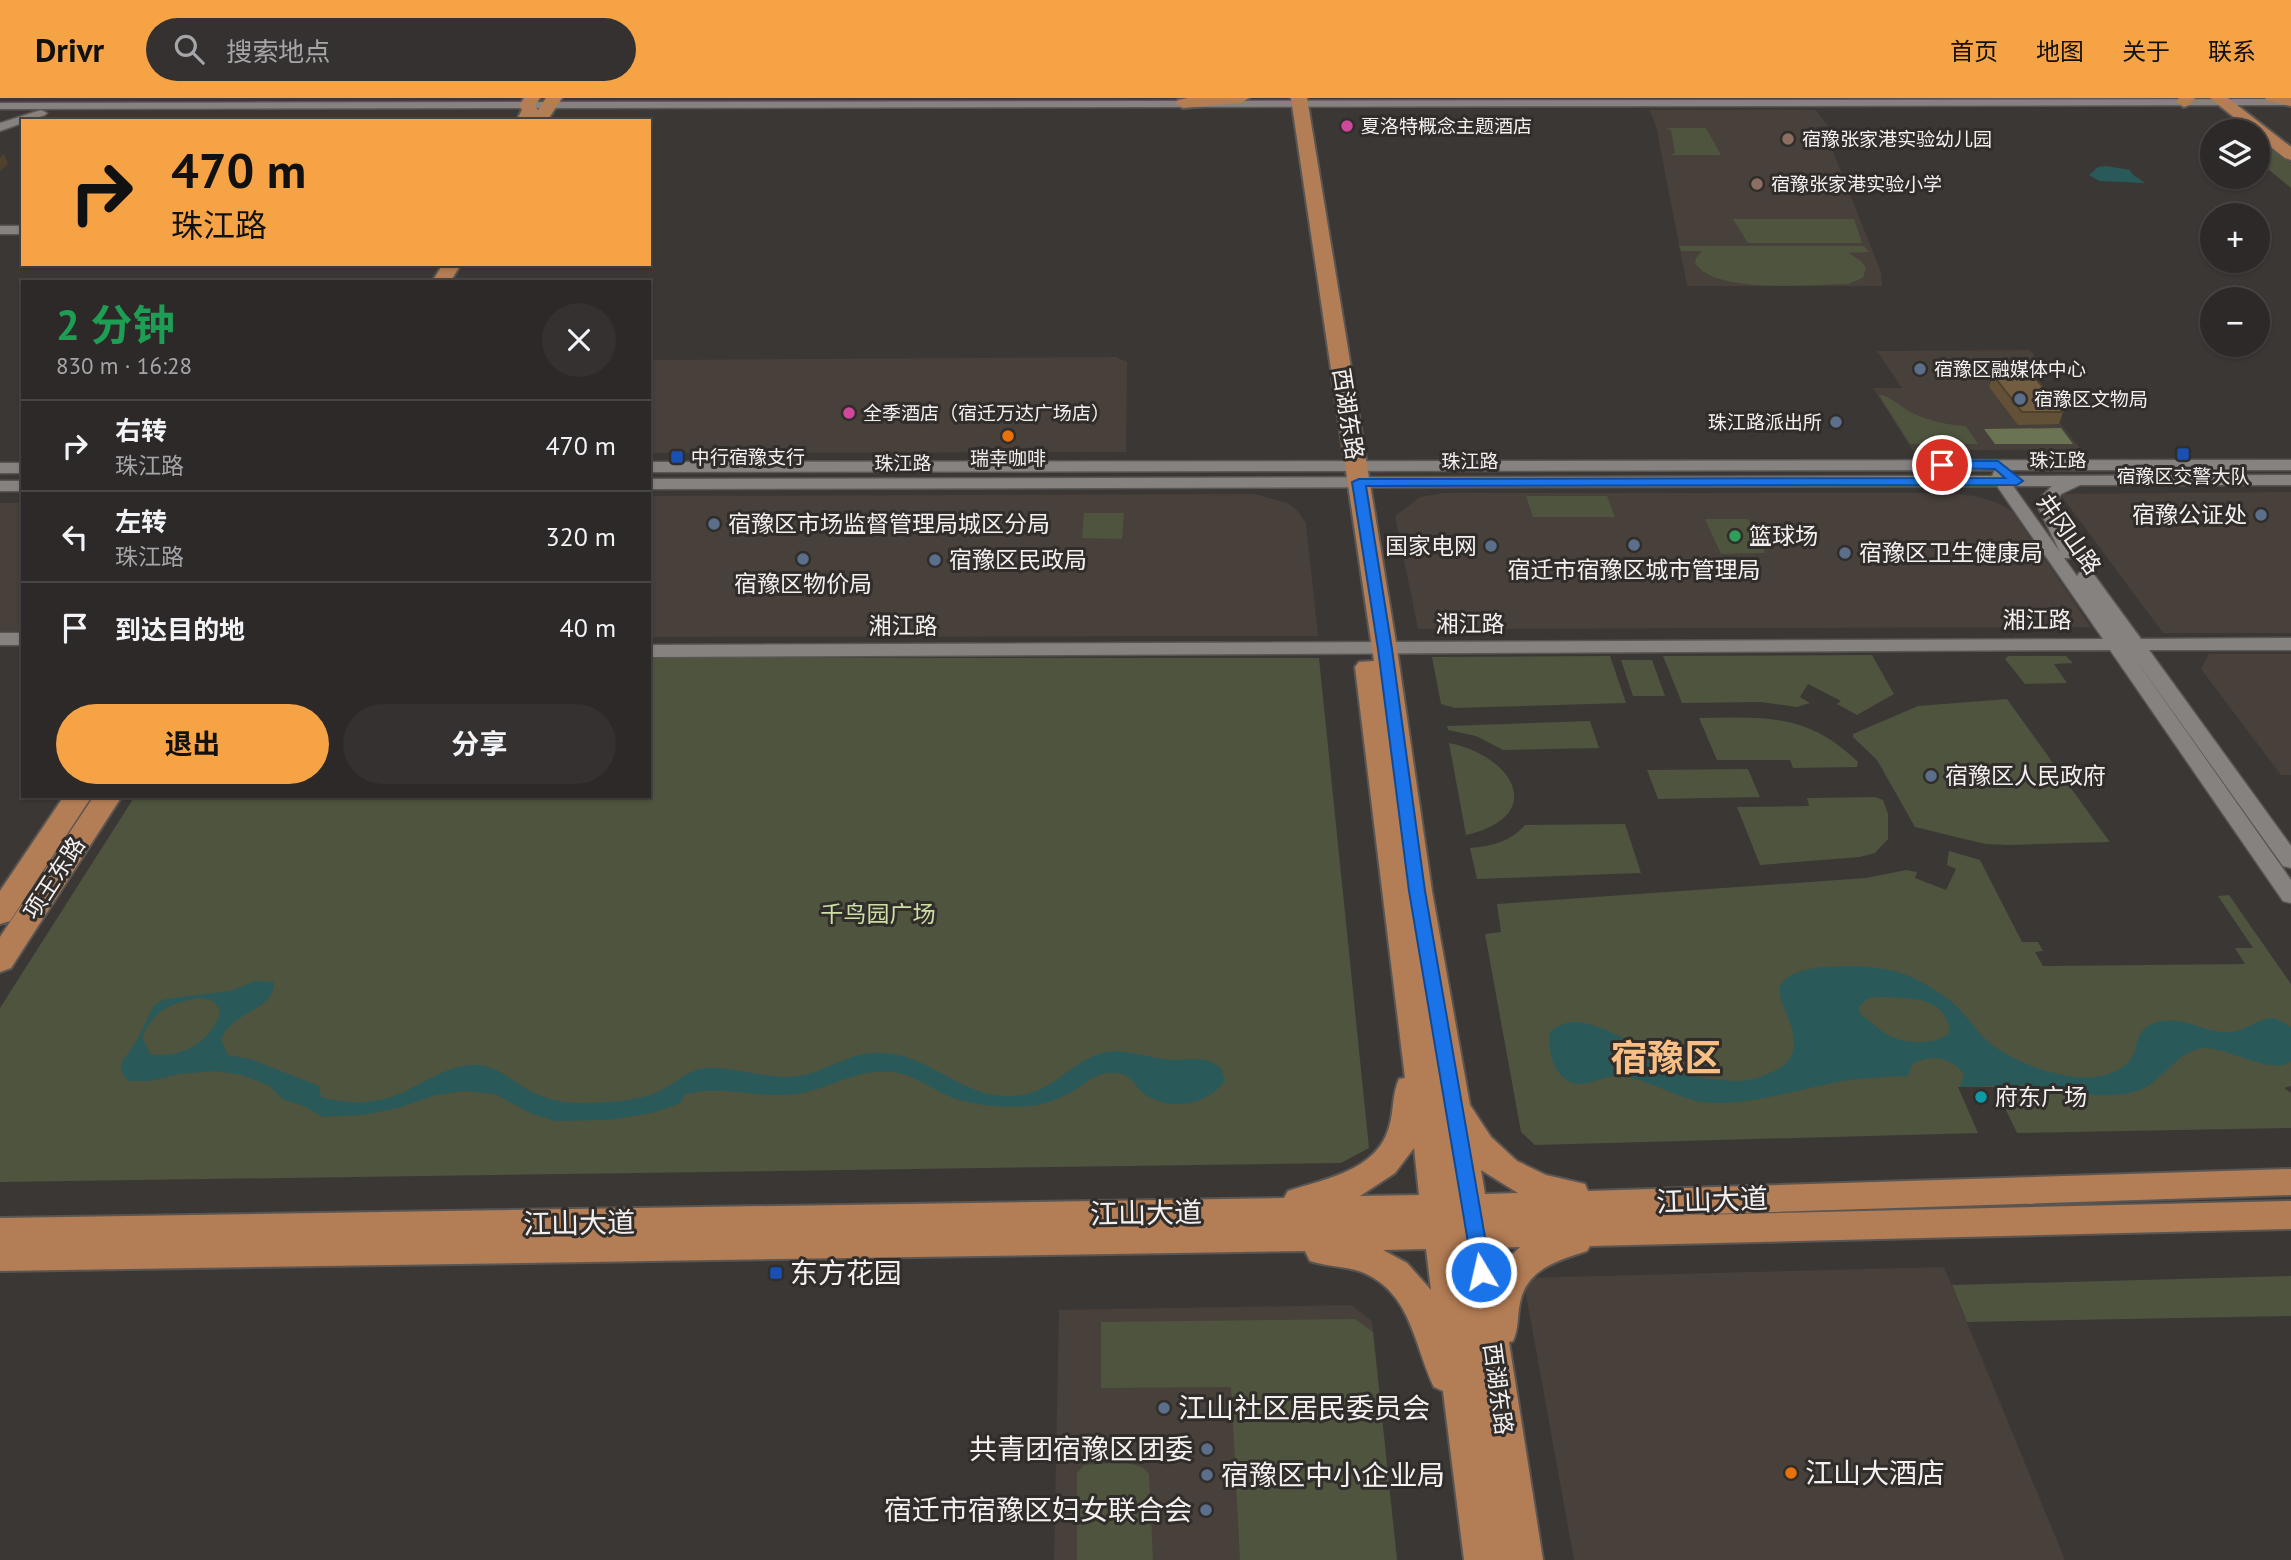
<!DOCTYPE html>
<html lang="zh">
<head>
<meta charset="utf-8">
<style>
  :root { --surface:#2c2928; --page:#343130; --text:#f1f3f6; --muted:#a6a6a8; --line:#484545; --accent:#f5a345 }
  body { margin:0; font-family:"PT Sans","Noto Sans SC",sans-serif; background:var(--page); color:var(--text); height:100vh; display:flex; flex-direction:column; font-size:26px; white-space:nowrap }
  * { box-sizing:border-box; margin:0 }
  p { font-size:23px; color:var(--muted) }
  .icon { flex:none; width:38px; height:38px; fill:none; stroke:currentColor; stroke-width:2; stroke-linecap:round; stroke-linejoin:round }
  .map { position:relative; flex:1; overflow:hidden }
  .panel { position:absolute; left:21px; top:182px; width:630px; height:518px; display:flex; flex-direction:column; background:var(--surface); border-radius:0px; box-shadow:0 2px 5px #0004,0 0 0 2px var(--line) }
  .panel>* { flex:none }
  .banner { position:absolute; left:21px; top:21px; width:630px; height:147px; border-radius:0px; box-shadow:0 2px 5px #0004,0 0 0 2px var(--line); background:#f5a345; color:#111; overflow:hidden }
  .fabs { position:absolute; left:2200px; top:21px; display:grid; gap:14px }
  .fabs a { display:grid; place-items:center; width:70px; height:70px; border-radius:50%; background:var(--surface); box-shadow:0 2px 5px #0004,0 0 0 2px var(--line); font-size:35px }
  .pin { position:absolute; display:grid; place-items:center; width:60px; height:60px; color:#fff; margin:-30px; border:4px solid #fff; border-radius:50%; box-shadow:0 2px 7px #0007 }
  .me { position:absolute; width:77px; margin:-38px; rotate:351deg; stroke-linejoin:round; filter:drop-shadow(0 0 5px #0008) }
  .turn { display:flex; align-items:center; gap:24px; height:147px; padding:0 35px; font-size:32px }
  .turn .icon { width:91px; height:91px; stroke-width:2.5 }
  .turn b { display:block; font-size:49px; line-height:60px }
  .round { display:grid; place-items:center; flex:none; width:74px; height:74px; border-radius:37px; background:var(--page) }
  .overview { display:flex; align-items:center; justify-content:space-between; height:119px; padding:0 35px }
  h1 { font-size:42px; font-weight:700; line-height:52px; color:#1e9e55 }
  .button { display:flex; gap:14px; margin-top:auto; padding:14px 35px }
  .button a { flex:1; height:80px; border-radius:42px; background:var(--accent); color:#111; font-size:28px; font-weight:700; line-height:80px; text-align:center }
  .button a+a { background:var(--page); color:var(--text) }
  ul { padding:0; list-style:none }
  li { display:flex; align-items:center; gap:21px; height:91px; padding:0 35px; border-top:2px solid var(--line) }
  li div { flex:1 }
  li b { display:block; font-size:26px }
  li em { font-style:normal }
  header { display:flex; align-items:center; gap:42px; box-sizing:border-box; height:98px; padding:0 35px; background:var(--accent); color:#111 }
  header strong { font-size:33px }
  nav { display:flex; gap:38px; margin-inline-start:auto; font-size:24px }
  .search { width:490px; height:63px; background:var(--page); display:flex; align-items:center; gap:18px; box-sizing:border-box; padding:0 24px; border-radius:38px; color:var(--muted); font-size:26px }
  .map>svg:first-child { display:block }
</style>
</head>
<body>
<header>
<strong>Drivr</strong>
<div class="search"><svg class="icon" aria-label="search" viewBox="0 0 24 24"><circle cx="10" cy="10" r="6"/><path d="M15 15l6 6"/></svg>搜索地点</div>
<nav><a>首页</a><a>地图</a><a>关于</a><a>联系</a></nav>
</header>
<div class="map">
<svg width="2291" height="1462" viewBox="0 0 2291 1462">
  <rect width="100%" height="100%" fill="#3b3735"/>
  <!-- built -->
  <path fill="#48403a" d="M 1649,12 L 1816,12 L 1828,28 L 1815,29 L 1833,54 L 1881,174 L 1882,188 L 1687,188 L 1656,28 Z
    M 2030,252 L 2049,276 L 2021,277 L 2081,351 L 1913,353 L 1873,290 L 1902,290 L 1877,253 Z
    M 1116,259 L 1127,264 L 1126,354 L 649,355 L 649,262 Z
    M 2291,394 L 2291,535 L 2163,535 L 2060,396 Z
    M 1444,395 L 1950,395 L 1975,398 L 1998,405 L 2013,414 L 2091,529 L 1418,531 L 1395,418 L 1420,399 Z
    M 1255,396 L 1287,405 L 1296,411 L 1306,425 L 1318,538 L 649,539 L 649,398 Z
    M 0,405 L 23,405 L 23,533 L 0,533 Z
    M 2209,556 L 2291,556 L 2291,677 L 2281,677 L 2201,571 Z
    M 1944,1169 L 2065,1462 L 1574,1462 L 1523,1180 Z
    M 1351,1207 L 1372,1223 L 1397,1462 L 1054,1462 L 1059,1212 Z"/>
  <!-- green -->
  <path fill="#4e543e" d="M 1670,30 L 1706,30 L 1721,57 L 1670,57 L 1675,55 L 1671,32 L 1665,31 Z
    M 2258,39 L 2291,65 L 2291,90 L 2258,63 Z
    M 1733,121 L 1854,121 L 1862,145 L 1748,145 Z
    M 1679,148 L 1864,148 L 1869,154 L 1849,155 L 1862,164 L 1866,170 L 1863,180 L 1848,186 C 1813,186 1715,197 1695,165 L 1696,160 L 1702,153 L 1681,153 Z
    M 1879,297 C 1890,297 1902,310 1912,315 C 1930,323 1947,327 1966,328 L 1978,346 L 1910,346 Z
    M 1526,398 L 1607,398 L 1615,419 L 1533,419 Z
    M 1084,415 L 1124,415 L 1122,441 L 1082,440 Z
    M 1705,421 L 1748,421 L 1765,455 L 1721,456 Z
    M 1872,557 L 1894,596 L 1857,617 L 1837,606 L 1841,603 L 1808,586 L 1800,599 L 1810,605 L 1797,609 L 1761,604 L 1682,605 L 1663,558 Z
    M 1610,558 L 1626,605 L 1455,610 L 1441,606 L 1432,559 Z
    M 2008,558 L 2066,558 L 2073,565 L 2054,566 L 2067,585 L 2025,586 L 2005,561 Z
    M 649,560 L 1319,560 L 1369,1050 L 1341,1065 L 0,1084 L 0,910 L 135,698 L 649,698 Z
    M 1621,562 L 1652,562 L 1665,598 L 1633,598 Z
    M 2007,601 L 2109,743 L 2109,744 L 2007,747 L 1985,746 L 1915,729 L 1877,662 L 1853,639 L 1853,636 L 1918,608 Z
    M 1699,620 C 1766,619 1807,615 1858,664 L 1857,669 L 1793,670 L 1790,662 L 1717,662 Z
    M 1590,623 L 1599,650 L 1503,652 L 1476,638 L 1448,632 L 1447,628 Z
    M 1449,645 C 1514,658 1548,718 1466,737 Z
    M 1748,671 L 1760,699 L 1658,701 L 1647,672 Z
    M 1875,699 L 1883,702 L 1888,716 L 1888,741 L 1875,755 L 1860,759 L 1760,767 L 1737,709 L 1809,708 L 1807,700 Z
    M 1625,726 L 1641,775 L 1477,781 L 1470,750 C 1492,748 1510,744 1525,727 Z
    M 1949,753 L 1980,762 L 2022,844 L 2038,844 L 2043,853 L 2035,854 L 2043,868 L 2245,866 L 2235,850 L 2253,850 L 2218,798 L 2229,797 L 2291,886 L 2291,988 L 2284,990 L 2291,995 L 2291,1030 L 2017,1035 L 1995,989 L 1958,989 L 1978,1035 L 1535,1047 L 1521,1034 L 1485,836 L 1501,834 L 1497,806 L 1866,780 L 1906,772 L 1917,774 L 1915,780 L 1946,792 L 1956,771 L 1947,767 Z
    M 2291,1178 L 2291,1218 L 1967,1224 L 1952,1187 Z
    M 1355,1221 L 1373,1234 L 1397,1462 L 1240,1462 L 1231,1289 L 1101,1290 L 1101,1224 Z
    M 1084,1367 C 1102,1367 1138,1359 1149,1376 L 1153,1462 L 1077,1462 L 1077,1375 Z"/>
  <!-- forest -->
  <path fill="#6a7452" d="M 2061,330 L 2073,346 L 1995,346 L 1984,331 Z"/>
  <!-- water -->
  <path fill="#2a595a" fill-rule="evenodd" d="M 2106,68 L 2130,72 L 2132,76 L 2145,85 L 2099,83 L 2089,77 L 2098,69 Z
    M 1852,868 C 1875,869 1898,871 1919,883 C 1934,891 1951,901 1962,914 C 1970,923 1977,933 1986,942 C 2008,961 2040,973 2068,978 C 2090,982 2117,979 2131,961 C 2139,951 2133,935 2152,926 C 2180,914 2203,936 2230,934 C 2246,933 2258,920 2275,920 L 2291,929 L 2291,963 C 2274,979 2226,948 2203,950 C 2176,953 2160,987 2137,993 C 2092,1006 2047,985 2003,987 C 1989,988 1974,989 1960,989 L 1964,976 C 1951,959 1931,956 1912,966 L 1908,978 C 1880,979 1851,980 1823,987 C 1785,995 1751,1006 1712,1005 C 1677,1003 1652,981 1620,978 C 1607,977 1595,984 1583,986 C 1556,988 1547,955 1550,934 C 1558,928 1567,923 1579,924 C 1595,926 1625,939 1637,950 C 1643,955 1646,960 1653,964 C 1680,978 1711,983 1741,983 C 1753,982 1762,978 1772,974 C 1823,952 1768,902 1782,885 C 1797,867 1831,869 1852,868 ZM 1876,899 C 1905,900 1946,896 1950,934 C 1939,947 1907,946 1892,939 C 1881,934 1870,923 1860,916 L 1859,909 L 1867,901 Z
    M 256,883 L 274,884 C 274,914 234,911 221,941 L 228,957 L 250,961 L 319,988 L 321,999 C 349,1007 378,1006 404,994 C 427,983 450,966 477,967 C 494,968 507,978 520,987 C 539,1000 562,1006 585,1005 C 608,1004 635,1004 658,994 C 671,988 685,975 699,971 C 728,965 770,985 804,977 C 834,970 852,952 885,955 C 932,958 963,1001 1013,998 C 1055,996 1072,960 1107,954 C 1129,951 1154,962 1176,962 C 1193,962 1205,958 1221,970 L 1225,983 C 1206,1007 1173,1014 1146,997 C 1135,990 1132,976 1117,975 C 1096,973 1087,985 1070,995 C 1059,1001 1042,1007 1030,1008 C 1004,1010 970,1008 946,997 C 929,989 912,976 892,974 C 857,970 828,992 795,996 C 757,1001 721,986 684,997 L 681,1005 L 652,1015 L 607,1022 L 556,1023 L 532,1016 L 495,996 L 464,993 L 436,997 L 398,1010 L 363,1017 L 323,1019 L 304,1008 L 284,1002 L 268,987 L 242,977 L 215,973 L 179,976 L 150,983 L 128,983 L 121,973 L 122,964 L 137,942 L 154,907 L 165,901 L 230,893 ZM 199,900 C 212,901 217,903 220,916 C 209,945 181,961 150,956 L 142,939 C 155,912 170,905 199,900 Z"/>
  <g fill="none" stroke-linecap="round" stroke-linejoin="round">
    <defs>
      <path id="minor" d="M 2291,1 L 2291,7 L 0,11 L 0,5 Z
        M 41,12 L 47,15 L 45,17 L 0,33 L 0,25 Z
        M 0,128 L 23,128 L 23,136 L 0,136 Z
        M 2291,362 L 2291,372 L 2004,372 L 2009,378 L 2291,377 L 2291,387 L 2080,387 L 2061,396 L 2054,409 L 2079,456 L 2076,460 L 2064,460 L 2079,481 L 2077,478 L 2080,474 L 2092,474 L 2141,541 L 2291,540 L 2291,552 L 2149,552 L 2291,748 L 2291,770 L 2283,768 L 2129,552 L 2291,782 L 2291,805 L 2283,803 L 2110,552 L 649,559 L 649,547 L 2103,541 L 1997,388 L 649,391 L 649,381 L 1992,378 L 1995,372 L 649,374 L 649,364 ZM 2013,388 L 2052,388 L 2041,399 L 2038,409 L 2060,454 Z
        M 0,365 L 23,365 L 23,375 L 0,375 Z
        M 0,383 L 23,383 L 23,393 L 0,393 Z
        M 0,535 L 23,535 L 23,547 L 0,547 Z"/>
      <path id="major" d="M 524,0 L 540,0 L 535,8 L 538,12 L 534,18 L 546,0 L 562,0 L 547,23 L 516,23 L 522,12 L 519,8 Z
        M 1188,0 L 1249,0 L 1241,5 L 1183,10 L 1175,5 L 1178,2 Z
        M 1291,0 L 1307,0 L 1397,551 L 1432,793 L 1470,1007 L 1491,1039 L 1517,1063 L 1546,1077 L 1585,1086 L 1588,1093 L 2291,1071 L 2291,1097 L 1649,1118 L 2291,1103 L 2291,1131 L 1590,1148 L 1587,1153 C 1559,1162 1526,1171 1520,1205 C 1517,1219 1519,1230 1513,1243 L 1509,1244 L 1543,1462 L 1464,1462 L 1443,1293 L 1434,1289 C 1414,1248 1412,1196 1364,1175 C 1348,1168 1328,1169 1310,1163 L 1305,1153 L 0,1173 L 0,1120 L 1284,1100 L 1288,1093 C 1324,1081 1377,1073 1389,1029 C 1394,1013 1392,996 1399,981 L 1405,980 L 1355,569 L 1359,564 L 1374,563 ZM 1414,1050 L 1419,1097 L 1360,1098 L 1395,1075 ZM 1481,1072 L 1518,1095 L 1485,1096 ZM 1520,1149 L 1498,1170 L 1495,1150 ZM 1426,1151 L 1431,1192 L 1407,1165 L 1383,1152 Z
        M 2179,0 L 2195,0 L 2189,7 L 2184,9 L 2176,4 Z
        M 2210,0 L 2228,0 L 2291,49 L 2291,62 L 2285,60 L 2258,39 L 2258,33 L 2251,33 Z
        M 2265,0 L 2291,0 L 2291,8 L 2268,3 Z
        M 443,166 L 461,166 L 450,184 L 432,184 Z
        M 64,698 L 92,698 L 10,823 L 0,826 L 0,793 Z
        M 94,698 L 122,698 L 11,870 L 0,874 L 0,839 Z"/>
    </defs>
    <!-- minor casing -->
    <use href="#minor" stroke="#585553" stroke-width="3"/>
    <!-- major casing -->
    <use href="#major" stroke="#585553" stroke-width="4"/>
    <!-- minor -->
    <use href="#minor" fill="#868280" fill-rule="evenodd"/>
    <!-- major -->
    <use href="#major" fill="#b37d55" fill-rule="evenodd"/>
  </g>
  <!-- wall -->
  <path fill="#625037" d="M 1993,277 L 2063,314 L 2059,326 L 2018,327 L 1989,289 Z"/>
  <!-- shaded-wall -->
  <path fill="#50412d" d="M 4,56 L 8,66 L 0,73 L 0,59 Z"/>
  <!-- building -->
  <path fill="#725d40" stroke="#50412d" stroke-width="2" d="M 1993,277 L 2033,277 L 2063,314 L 2022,314 Z"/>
  <!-- route -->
  <path fill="#1a73e8" stroke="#114b97" stroke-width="2" d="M 1942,363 L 1998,363 L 2023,383 L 2017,387 L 1366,388 L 1392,551 L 1425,793 L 1491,1174 L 1488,1180 L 1481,1182 L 1474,1180 L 1409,793 L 1378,551 L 1352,384 L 1359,381 L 2005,380 L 1995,371 L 1937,370 L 1937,364 Z"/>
  <!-- markers -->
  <g fill="#d1479c" stroke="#302d2b" stroke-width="2.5">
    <circle cx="1347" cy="28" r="7"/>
    <circle cx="849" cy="315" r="7"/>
  </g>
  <g fill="#8d6e63" stroke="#302d2b" stroke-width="2.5">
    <circle cx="1788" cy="41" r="7"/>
    <circle cx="1757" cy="86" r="7"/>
  </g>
  <g fill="#5c6f8a" stroke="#302d2b" stroke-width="2.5">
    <circle cx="1920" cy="271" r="7"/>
    <circle cx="2020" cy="301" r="7"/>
    <circle cx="1836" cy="324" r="7"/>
    <circle cx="2261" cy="417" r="7"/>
    <circle cx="714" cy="426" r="7"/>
    <circle cx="1634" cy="447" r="7"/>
    <circle cx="1491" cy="448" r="7"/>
    <circle cx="1845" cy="455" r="7"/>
    <circle cx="803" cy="461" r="7"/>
    <circle cx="935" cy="462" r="7"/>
    <circle cx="1931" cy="678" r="7"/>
    <circle cx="1164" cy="1310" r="7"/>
    <circle cx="1207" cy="1351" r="7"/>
    <circle cx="1207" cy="1377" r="7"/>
    <circle cx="1206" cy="1412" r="7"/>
  </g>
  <g fill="#e8710a" stroke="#302d2b" stroke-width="2.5">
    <circle cx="1008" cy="338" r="7"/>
    <circle cx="1791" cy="1375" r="7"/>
  </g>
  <g fill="#1a4fb4" stroke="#302d2b" stroke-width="2.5">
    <rect x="2176" y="349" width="14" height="14" rx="3.5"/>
    <rect x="670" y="352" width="14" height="14" rx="3.5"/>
    <rect x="769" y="1168" width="14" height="14" rx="3.5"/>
  </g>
  <circle fill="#2e9e5b" stroke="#302d2b" stroke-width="2.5" cx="1735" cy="438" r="7"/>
  <circle fill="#0f9aa8" stroke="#302d2b" stroke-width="2.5" cx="1981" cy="999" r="7"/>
  <g text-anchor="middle" stroke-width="6" stroke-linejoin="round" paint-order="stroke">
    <!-- far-poi labels -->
    <g font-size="19" fill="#f3f0ef" stroke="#302d2b" text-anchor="start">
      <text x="1361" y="35">夏洛特概念主题酒店</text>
      <text x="1802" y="48">宿豫张家港实验幼儿园</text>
      <text x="1771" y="93">宿豫张家港实验小学</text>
      <text x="1934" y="278">宿豫区融媒体中心</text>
      <text x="2034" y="308">宿豫区文物局</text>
      <text x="863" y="322">全季酒店（宿迁万达广场店）</text>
      <text x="1822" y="331" text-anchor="end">珠江路派出所</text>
      <text x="691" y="366">中行宿豫支行</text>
      <text x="1008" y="367" text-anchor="middle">瑞幸咖啡</text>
      <text x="2183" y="385" text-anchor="middle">宿豫区交警大队</text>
    </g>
    <!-- far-street labels -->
    <g font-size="19" fill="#f3f0ef" stroke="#302d2b">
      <text x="2058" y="369">珠江路</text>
      <text x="1470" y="370">珠江路</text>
      <text x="903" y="372">珠江路</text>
    </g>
    <!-- street labels -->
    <g font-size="23" fill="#f3f0ef" stroke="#302d2b">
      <text transform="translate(1348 316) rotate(81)" y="8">西湖东路</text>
      <text transform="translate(2069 436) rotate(55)" y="8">井冈山路</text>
      <text x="2037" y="530">湘江路</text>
      <text x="1470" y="534">湘江路</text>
      <text x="903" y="536">湘江路</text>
      <text transform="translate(54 780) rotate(-57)" y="8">项王东路</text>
      <text transform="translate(1498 1291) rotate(82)" y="8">西湖东路</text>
    </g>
    <!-- poi labels -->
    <g font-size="23" fill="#f3f0ef" stroke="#302d2b" text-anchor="start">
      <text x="2247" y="425" text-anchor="end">宿豫公证处</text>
      <text x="728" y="434">宿豫区市场监督管理局城区分局</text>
      <text x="1749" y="446">篮球场</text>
      <text x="1477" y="456" text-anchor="end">国家电网</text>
      <text x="1859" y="463">宿豫区卫生健康局</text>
      <text x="949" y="470">宿豫区民政局</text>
      <text x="1634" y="480" text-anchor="middle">宿迁市宿豫区城市管理局</text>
      <text x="803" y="494" text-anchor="middle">宿豫区物价局</text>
      <text x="1945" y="686">宿豫区人民政府</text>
      <text x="1995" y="1007">府东广场</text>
    </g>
    <!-- park labels -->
    <g font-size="23" fill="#cedfa3" stroke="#302d2b">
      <text x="878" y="824">千鸟园广场</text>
    </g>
    <!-- near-street labels -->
    <g font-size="28" fill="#f3f0ef" stroke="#302d2b">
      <text transform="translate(1712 1102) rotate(-2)" y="10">江山大道</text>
      <text transform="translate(1146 1115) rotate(-1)" y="10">江山大道</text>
      <text transform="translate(579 1125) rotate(-1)" y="10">江山大道</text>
    </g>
    <!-- near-poi labels -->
    <g font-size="28" fill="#f3f0ef" stroke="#302d2b" text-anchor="start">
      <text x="790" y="1185">东方花园</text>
      <text x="1178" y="1320">江山社区居民委员会</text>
      <text x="1193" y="1361" text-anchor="end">共青团宿豫区团委</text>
      <text x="1805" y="1385">江山大酒店</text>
      <text x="1221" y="1387">宿豫区中小企业局</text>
      <text x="1192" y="1422" text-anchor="end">宿迁市宿豫区妇女联合会</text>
    </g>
    <!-- town labels -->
    <g font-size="37" font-weight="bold" fill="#f8be84" stroke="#302d2b">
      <text x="1666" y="973">宿豫区</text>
    </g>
  </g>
</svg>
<div class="fabs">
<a><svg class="icon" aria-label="layers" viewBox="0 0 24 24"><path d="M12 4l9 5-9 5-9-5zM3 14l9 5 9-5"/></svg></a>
<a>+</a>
<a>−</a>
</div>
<div class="pin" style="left:1942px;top:367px;background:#d93025"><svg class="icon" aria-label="arrive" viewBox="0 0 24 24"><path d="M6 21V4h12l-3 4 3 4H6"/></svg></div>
<svg class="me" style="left:1481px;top:1174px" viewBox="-20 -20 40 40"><circle r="17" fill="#1a73e8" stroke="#fff" stroke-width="3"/><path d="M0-11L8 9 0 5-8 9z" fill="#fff"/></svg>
<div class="banner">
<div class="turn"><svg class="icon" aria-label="right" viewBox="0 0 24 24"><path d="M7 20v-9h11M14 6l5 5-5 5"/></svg><div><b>470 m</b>珠江路</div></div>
</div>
<section class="panel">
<div class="overview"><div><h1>2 分钟</h1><p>830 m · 16:28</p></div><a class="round"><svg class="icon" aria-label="close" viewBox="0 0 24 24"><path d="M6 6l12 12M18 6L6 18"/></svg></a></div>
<ul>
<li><svg class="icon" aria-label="right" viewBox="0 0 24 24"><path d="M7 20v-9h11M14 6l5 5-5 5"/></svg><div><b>右转</b><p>珠江路</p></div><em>470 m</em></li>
<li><svg class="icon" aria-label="left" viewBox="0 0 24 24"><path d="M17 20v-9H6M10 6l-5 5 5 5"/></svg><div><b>左转</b><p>珠江路</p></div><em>320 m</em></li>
<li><svg class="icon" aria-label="arrive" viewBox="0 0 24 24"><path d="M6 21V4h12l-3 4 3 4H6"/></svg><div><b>到达目的地</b></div><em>40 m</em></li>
</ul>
<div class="button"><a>退出</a><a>分享</a></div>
</section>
</div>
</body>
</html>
